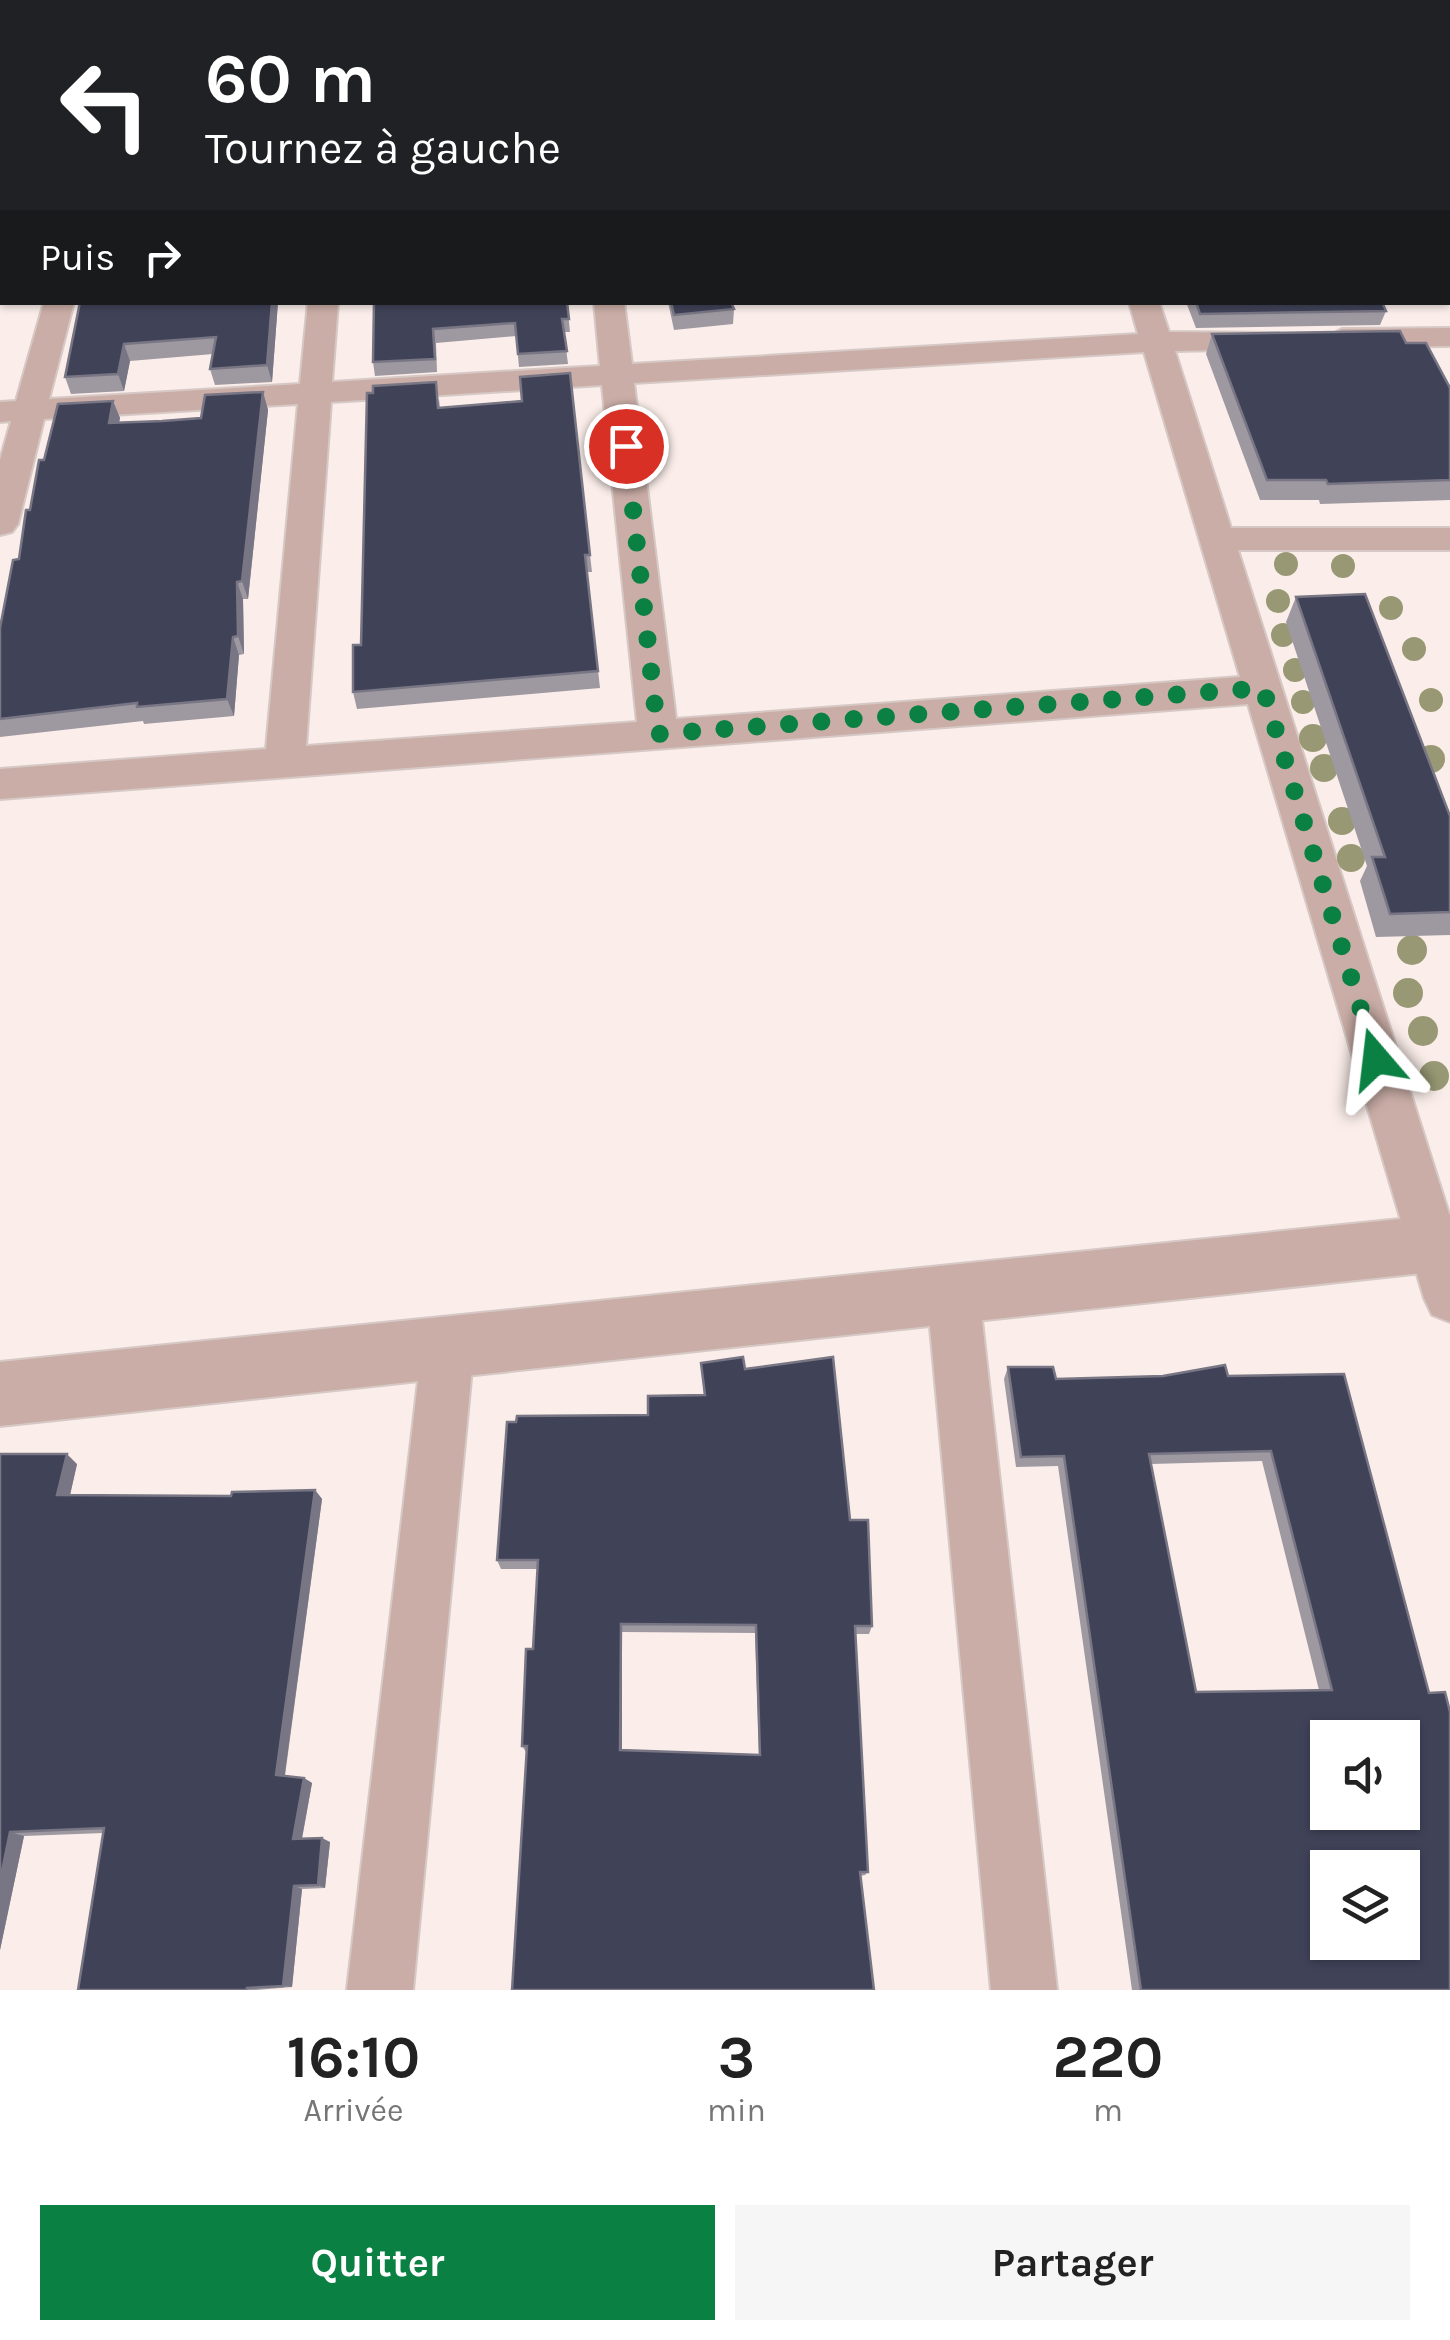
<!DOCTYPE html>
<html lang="fr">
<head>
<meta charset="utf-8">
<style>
  :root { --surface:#fff; --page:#f6f6f6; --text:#222; --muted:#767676; --accent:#0b8043 }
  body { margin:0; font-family:Karla,sans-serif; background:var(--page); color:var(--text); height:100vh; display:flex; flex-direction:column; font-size:38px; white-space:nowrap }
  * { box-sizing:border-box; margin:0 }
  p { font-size:32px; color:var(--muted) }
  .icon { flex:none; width:55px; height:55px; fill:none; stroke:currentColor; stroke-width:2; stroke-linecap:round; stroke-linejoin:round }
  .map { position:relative; height:1990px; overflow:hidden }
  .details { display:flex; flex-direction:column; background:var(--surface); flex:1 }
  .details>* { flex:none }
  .guide { position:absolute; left:0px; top:0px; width:1450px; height:305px; box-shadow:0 2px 8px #0004; background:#202124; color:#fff; overflow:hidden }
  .controls { position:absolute; left:1310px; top:1720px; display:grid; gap:20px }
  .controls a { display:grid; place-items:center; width:110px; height:110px; border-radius:0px; background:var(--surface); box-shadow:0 2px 8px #0004; font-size:50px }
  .pin { position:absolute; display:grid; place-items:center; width:85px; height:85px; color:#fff; margin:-42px; border:5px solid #fff; border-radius:50%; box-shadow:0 2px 10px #0007 }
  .me { position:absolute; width:110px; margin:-55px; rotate:343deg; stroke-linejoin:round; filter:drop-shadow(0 0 8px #0008) }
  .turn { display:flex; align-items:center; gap:35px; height:210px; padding:0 40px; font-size:45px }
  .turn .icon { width:130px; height:130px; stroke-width:2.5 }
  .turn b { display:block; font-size:70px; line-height:85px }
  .then { display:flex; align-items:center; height:95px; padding:0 40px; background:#0003; gap:20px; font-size:38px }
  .eta { display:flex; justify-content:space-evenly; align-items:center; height:170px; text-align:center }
  .eta b { font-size:60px; font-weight:700; line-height:70px }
  .action { display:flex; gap:20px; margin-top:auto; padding:20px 40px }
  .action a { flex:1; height:115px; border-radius:0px; background:var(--accent); color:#fff; font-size:40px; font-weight:700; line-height:115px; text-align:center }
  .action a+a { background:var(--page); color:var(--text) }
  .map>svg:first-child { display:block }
</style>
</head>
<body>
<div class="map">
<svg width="1450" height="1990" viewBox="0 0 1450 1990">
  <rect width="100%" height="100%" fill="#fbeeea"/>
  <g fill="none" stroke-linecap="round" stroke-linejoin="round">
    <defs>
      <path id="minor" d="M 580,0 L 644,0 L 579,2 Z
        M 2,31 L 2,47 L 0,48 L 0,32 Z
        M 44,302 L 74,302 L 49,399 L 300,384 L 308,302 L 338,302 L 332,382 L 600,366 L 594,302 L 624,302 L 632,364 L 1138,334 L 1129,302 L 1159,302 L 1169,332 L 1279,333 L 1284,340 L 1279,347 L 1268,349 L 1175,351 L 1231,528 L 1450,528 L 1450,550 L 1238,550 L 1450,1217 L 1450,1322 L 1432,1315 L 1424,1298 L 1248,704 L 0,799 L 0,769 L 266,749 L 298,404 L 44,419 L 18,524 L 12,532 L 0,535 L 0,460 L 11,421 L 0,422 L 0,402 L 16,401 ZM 1144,352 L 1240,677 L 676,719 L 634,383 ZM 602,385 L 637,722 L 306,746 L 331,402 Z
        M 1450,328 L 1450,346 L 1342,347 L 1326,338 L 1342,329 Z
        M 953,1270 L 971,1277 L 979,1294 L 1057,1990 L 991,1990 L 927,1294 L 935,1277 Z
        M 448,1322 L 467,1329 L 474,1347 L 413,1990 L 347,1990 L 422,1347 L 429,1329 Z"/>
      <path id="tertiary" d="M 1450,1214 L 1450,1270 L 0,1426 L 0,1362 Z"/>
    </defs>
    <!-- minor casing -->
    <use href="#minor" stroke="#d6c9c5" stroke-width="4"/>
    <!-- tertiary casing -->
    <use href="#tertiary" stroke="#d6c9c5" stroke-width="4"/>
    <!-- minor -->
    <use href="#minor" fill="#caada6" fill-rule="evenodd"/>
    <!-- tertiary -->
    <use href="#tertiary" fill="#caada6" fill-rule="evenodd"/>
  </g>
  <!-- trees -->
  <g fill="#989974">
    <circle cx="1286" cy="564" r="12"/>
    <circle cx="1343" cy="566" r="12"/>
    <circle cx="1278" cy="601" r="12"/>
    <circle cx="1391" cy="608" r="12"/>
    <circle cx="1283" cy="635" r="12"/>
    <circle cx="1414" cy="649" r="12"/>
    <circle cx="1295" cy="670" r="12"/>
    <circle cx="1431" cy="700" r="12"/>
    <circle cx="1303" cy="702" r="12"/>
    <circle cx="1313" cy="738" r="14"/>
    <circle cx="1431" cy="759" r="14"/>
    <circle cx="1324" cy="768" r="14"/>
    <circle cx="1342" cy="821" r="14"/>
    <circle cx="1351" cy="858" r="14"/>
    <circle cx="1412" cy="950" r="15"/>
    <circle cx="1408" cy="993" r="15"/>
    <circle cx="1423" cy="1031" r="15"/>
    <circle cx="1434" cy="1076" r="15"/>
  </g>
  <!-- wall -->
  <path fill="#9e98a1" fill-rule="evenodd" d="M 118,0 L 307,0 L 307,2 L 118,2 Z
    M 1450,0 L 1450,271 L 1448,266 L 1448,2 Z
    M 80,302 L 278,302 L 272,382 L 215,385 L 210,369 L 213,354 L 130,361 L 124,391 L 71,394 L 65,377 Z
    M 374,302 L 567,302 L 570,332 L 564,332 L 568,364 L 519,367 L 516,336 L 436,343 L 437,372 L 375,376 L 373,362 Z
    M 668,302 L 731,302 L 734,309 L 733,324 L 674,330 Z
    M 1186,302 L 1382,302 L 1386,311 L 1380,325 L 1196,328 Z
    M 1212,334 L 1406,343 L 1450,388 L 1450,500 L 1320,504 L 1319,500 L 1260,500 L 1206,354 Z
    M 263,392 L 268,410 L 248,599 L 243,599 L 244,654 L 239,655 L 234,716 L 144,724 L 143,721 L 0,737 L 0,628 L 44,460 L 113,401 L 120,418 L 119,423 L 162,421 L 201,418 Z
    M 439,399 L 440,408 L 590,555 L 592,572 L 587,572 L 600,688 L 357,709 L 353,692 L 361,645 Z
    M 1296,597 L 1450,816 L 1450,935 L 1376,937 L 1360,881 L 1367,866 L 1286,622 Z
    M 701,1363 L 745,1369 L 850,1520 L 872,1626 L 869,1634 L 855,1634 L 868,1872 L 865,1875 L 860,1876 L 526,1752 L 522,1746 L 533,1649 L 537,1569 L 501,1569 L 497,1560 L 648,1415 L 704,1395 ZM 622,1632 L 755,1633 L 759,1755 L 622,1750 Z
    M 1008,1367 L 1056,1379 L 1228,1376 L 1429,1693 L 1450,1990 L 1132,1990 L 1058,1466 L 1016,1467 L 1004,1379 ZM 1262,1461 L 1319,1690 L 1196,1692 L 1151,1464 Z
    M 0,1454 L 77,1464 L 70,1495 L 231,1496 L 315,1490 L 322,1499 L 285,1776 L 304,1778 L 312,1783 L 302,1839 L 330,1842 L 325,1888 L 302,1889 L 292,1987 L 256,1990 L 78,1990 L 104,1833 L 24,1836 L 0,1950 Z"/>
  <!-- shaded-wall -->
  <path fill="#787684" d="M 272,302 L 278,302 L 272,382 L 267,365 Z
    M 124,344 L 130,361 L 124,391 L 118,374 Z
    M 263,392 L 268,410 L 248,599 L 242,581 Z
    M 113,401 L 120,418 L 115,441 L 109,423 Z
    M 237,582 L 243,599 L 244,654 L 238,636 Z
    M 233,637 L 239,655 L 234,716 L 227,699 Z
    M 67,1454 L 77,1464 L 68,1504 L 57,1495 Z
    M 315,1490 L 322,1499 L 284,1780 L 276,1775 Z
    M 621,1624 L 622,1632 L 622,1756 L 620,1750 Z
    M 304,1778 L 312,1783 L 301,1843 L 293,1839 Z
    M 10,1832 L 24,1836 L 0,1950 L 0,1881 Z
    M 322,1838 L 330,1842 L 325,1888 L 318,1885 Z
    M 294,1886 L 302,1889 L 292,1987 L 283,1986 Z"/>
  <!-- building -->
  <path fill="#404258" stroke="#787684" stroke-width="2.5" fill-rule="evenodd" d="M 375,0 L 437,0 L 437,2 L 375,2 Z
    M 690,0 L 1450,0 L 1450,246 L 1448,242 L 1448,2 L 648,2 Z
    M 80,302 L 272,302 L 267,365 L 210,369 L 216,337 L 124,344 L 118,374 L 65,377 Z
    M 374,302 L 567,302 L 569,319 L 562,319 L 567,351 L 518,354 L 515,323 L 433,329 L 435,359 L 373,362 Z
    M 671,302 L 731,302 L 734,309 L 674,315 Z
    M 1196,302 L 1382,302 L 1386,311 L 1200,314 Z
    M 1400,331 L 1406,343 L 1426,343 L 1450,388 L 1450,480 L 1328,484 L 1326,480 L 1267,480 L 1212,334 Z
    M 570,373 L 590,555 L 585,555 L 598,671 L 353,692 L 353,645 L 361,645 L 367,393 L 373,393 L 373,386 L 436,382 L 438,408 L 522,401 L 520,377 Z
    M 263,392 L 242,581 L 237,582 L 238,636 L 233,637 L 227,699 L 137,707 L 137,703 L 0,719 L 0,628 L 13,560 L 19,559 L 26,510 L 30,510 L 39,460 L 44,460 L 58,404 L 113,401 L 109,423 L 162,421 L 201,418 L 205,395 Z
    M 1365,594 L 1450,816 L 1450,912 L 1390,914 L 1372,857 L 1385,857 L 1296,597 Z
    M 743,1357 L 745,1369 L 833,1357 L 850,1520 L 868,1520 L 872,1626 L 855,1626 L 868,1872 L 860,1872 L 874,1990 L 512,1990 L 527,1746 L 522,1746 L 526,1649 L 533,1649 L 538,1560 L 497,1560 L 507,1422 L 516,1422 L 517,1416 L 648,1415 L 648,1396 L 705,1395 L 701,1363 ZM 621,1624 L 756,1625 L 760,1755 L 620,1750 Z
    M 1225,1365 L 1228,1376 L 1344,1374 L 1429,1693 L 1445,1692 L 1450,1712 L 1450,1990 L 1141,1990 L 1064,1456 L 1021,1457 L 1008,1367 L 1053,1367 L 1056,1379 L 1163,1376 ZM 1271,1451 L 1332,1690 L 1196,1692 L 1149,1454 ZM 1328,1738 L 1402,1738 L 1402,1812 L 1328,1812 ZM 1328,1868 L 1402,1868 L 1402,1942 L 1328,1942 Z
    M 0,1454 L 67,1454 L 57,1495 L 231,1496 L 232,1492 L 315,1490 L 276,1775 L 304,1778 L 293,1839 L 322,1838 L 318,1885 L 294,1886 L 283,1986 L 247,1988 L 246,1990 L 78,1990 L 104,1828 L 10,1832 L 0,1881 Z"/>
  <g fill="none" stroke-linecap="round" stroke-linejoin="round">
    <!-- route -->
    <path stroke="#0b8043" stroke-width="18" stroke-dasharray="0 32.4" d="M 626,446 L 658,734 L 1263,688 L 1376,1059"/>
  </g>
</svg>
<div class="controls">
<a><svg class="icon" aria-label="sound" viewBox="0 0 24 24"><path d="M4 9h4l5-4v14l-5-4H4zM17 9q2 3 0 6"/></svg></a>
<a><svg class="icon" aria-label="layers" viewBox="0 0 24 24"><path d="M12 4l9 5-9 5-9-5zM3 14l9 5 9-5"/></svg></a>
</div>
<div class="pin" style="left:626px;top:446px;background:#d93025"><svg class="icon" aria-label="arrive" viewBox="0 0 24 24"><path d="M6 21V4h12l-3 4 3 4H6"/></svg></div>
<svg class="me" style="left:1376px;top:1059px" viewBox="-20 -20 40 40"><path d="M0-17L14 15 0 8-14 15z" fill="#0b8043" stroke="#fff" stroke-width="4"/></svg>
<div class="guide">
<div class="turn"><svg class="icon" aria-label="left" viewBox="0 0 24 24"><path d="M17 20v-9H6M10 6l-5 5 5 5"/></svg><div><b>60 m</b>Tournez à gauche</div></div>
<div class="then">Puis<svg class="icon" aria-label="right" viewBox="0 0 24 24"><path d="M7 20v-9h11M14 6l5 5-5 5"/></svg></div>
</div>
</div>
<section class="details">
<div class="eta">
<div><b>16:10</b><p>Arrivée</p></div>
<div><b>3</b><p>min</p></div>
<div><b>220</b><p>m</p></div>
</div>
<div class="action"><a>Quitter</a><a>Partager</a></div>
</section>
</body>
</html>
